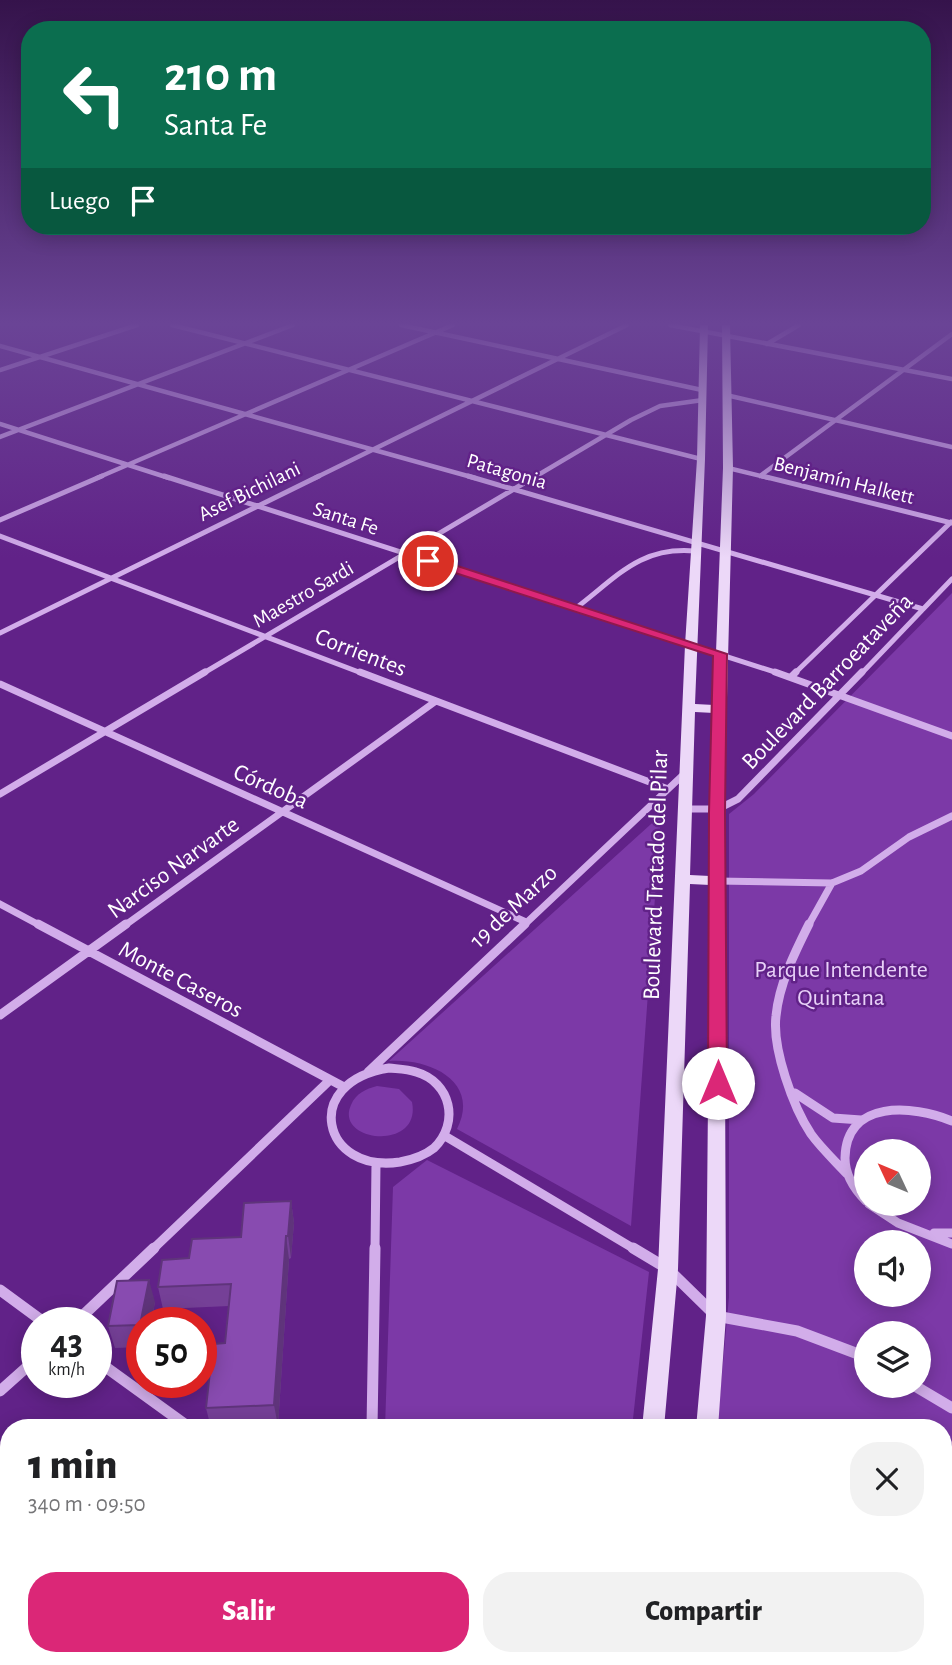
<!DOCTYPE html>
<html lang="es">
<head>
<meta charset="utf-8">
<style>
  :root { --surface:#fff; --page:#f2f2f2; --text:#202124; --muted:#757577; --accent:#db2777 }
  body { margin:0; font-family:"Alegreya Sans",sans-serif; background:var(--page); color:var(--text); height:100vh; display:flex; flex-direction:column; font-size:26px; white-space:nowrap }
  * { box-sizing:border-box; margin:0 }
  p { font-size:23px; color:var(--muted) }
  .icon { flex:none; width:38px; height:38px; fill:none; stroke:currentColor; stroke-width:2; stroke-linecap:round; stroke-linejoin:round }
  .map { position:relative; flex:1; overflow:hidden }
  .sheet { position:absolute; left:0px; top:1419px; width:952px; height:247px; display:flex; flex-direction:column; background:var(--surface); border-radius:28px 28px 0 0; box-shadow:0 4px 18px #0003 }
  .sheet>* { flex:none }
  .top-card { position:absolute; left:21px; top:21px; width:910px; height:214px; border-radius:28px; box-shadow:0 4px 18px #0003; background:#0b6e4f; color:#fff; overflow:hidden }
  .needle { width:46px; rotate:314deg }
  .controls { position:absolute; left:854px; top:1139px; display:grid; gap:14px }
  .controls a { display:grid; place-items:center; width:77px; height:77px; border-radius:50%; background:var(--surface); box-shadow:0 4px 18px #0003; font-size:35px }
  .speed { position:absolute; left:21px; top:1307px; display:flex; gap:14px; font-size:35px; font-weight:700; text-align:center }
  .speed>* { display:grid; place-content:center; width:91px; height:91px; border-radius:50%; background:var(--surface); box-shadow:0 4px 18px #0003; line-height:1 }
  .speed small { font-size:18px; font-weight:400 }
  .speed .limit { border:10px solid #d22; background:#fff; color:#111 }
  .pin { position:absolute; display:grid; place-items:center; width:60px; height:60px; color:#fff; margin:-30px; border:4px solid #fff; border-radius:50%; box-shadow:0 2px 7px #0007 }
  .me { position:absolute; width:77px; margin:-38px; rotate:0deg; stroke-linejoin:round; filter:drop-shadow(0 0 5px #0008) }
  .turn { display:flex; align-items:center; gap:24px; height:147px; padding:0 28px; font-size:32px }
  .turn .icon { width:91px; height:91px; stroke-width:2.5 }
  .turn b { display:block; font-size:49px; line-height:60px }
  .then { display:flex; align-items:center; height:66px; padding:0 28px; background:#0003; gap:14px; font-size:26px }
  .round { display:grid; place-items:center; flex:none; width:74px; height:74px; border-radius:28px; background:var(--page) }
  .head { display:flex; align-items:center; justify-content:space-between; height:119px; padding:0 28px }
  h1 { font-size:42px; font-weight:800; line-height:52px }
  .button { display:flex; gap:14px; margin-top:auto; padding:14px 28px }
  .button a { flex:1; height:80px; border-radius:28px; background:var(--accent); color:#fff; font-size:28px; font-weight:800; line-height:80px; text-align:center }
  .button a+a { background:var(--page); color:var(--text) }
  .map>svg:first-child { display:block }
</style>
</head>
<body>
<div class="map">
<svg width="952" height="1665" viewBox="0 0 952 1665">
  <rect width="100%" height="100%" fill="#612288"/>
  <!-- green -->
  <path fill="#7c39a7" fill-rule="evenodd" d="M 952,593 L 952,1665 L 697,1665 L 697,1657 L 943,1657 L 943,1428 L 717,1428 L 729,1297 L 729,814 L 754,794 ZM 866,1152 L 919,1152 L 919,1204 L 866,1204 ZM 866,1242 L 919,1242 L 919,1295 L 866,1295 ZM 866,1334 L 919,1334 L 919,1386 L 866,1386 Z
    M 661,815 L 631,1226 L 457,1129 C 481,1081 429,1058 389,1061 Z
    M 377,1086 L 399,1089 L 412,1102 C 422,1152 334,1142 351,1105 C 356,1093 366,1089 377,1086 Z
    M 427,1160 L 649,1272 L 632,1428 L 385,1428 L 393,1187 Z"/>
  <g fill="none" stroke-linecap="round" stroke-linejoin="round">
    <!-- street-far4 -->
    <path stroke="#d2adea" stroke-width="4.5" d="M 172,325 L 701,459
      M 401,325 L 702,390
      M 670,325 L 952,379
      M 767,344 L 799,325
      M 0,346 L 475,478
      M 0,370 L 137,325
      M 726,395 L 952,447
      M 0,424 L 169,478
      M 0,437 L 293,325
      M 728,468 L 769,478
      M 760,476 L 952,334
      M 97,478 L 453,325
      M 315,478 L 627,325
      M 533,478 L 631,420 L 660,406 L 703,400"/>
    <!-- street-far3 -->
    <path stroke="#d2adea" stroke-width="5" d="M 164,476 L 781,674
      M 468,476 L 923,609
      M 762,476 L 952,523
      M 0,520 L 102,476
      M 0,536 L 364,674
      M 576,608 C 617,577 640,546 695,551
      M 0,633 L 319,476
      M 202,674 L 536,476
      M 794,674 L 951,522
      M 861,674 L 952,579"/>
    <!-- street-far2 -->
    <path stroke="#d2adea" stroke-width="7" d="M 360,672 L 668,789
      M 775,672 L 952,736
      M 791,677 L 796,672
      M 0,684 L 526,922
      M 0,794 L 205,672
      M 686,809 L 718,809 L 738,799 L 862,672
      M 717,881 L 832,883 L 861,871 L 909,837 L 952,816
      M 0,904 L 41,926
      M 124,926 L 436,701
      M 523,926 L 684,774
      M 808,926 L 832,883"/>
    <!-- street-far1 -->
    <path stroke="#d2adea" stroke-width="9" d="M 38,924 L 344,1087
      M 809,924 C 795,952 779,984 776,1016 C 772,1048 793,1107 811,1134 C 821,1148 835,1161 847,1174
      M 0,1015 L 126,924
      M 389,1068 C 398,1069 407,1069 416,1072 C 451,1082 460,1123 434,1148 C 424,1156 411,1160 400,1162 C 322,1174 300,1082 389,1068 Z
      M 368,1072 L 525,924
      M 795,1093 L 833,1118 L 861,1120
      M 445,1136 L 636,1250
      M 866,1201 C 854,1189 845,1175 845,1158 C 846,1099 913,1105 952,1121
      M 869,1204 L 898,1223 L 952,1244
      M 934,1233 L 952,1233
      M 152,1250 L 330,1080
      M 375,1250 L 376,1163"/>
    <!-- street -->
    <path stroke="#d2adea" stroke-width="11" d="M 633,1248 L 668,1269 L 716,1316 L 797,1331 L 866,1357
      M 0,1290 L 45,1323
      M 75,1323 L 154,1248
      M 96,1360 L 190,1428
      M 915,1386 L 952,1408
      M 0,1391 L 37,1358
      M 372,1428 L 375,1248
      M 943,1655 L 952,1644
      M 507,1657 L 518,1665
      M 288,1665 L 294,1657
      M 936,1665 L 942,1657"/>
    <!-- secondary -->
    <path fill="#ecd8f8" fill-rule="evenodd" d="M 700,325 L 708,325 L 705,459 L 695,704 L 714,705 L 723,468 L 722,325 L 730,325 L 733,468 L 724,812 L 726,1316 L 718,1428 L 696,1428 L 706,1316 L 710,885 L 690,884 L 678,1269 L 664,1428 L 642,1428 L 658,1269 L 685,645 L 697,459 ZM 695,712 L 714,713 L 710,876 L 690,875 Z
      M 601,1657 L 627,1657 L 626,1665 L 600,1665 Z
      M 667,1657 L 693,1657 L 692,1665 L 666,1665 Z"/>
  </g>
  <!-- wall -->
  <path fill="#754097" d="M 291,1201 L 294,1223 L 291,1258 L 289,1259 L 278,1426 L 211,1428 L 206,1408 L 225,1343 L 229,1306 L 163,1309 L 158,1287 L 189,1258 L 241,1237 Z
    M 155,1302 L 151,1323 L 142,1323 L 142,1347 L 115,1348 L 108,1326 Z"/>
  <!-- shaded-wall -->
  <path fill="#5f347b" d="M 291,1201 L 294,1223 L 291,1258 L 288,1236 Z
    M 286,1236 L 289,1259 L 278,1426 L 274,1405 Z
    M 149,1280 L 155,1302 L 151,1323 L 142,1323 L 142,1329 L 140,1325 Z"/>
  <!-- building -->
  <path fill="#884bb0" stroke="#5f347b" stroke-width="2" d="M 291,1201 L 288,1236 L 286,1236 L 274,1405 L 206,1408 L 213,1344 L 225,1343 L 231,1284 L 158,1287 L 162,1260 L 189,1258 L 192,1239 L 241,1237 L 244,1203 Z
    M 149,1280 L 140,1325 L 108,1326 L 117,1281 Z"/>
  <!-- sky -->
  <linearGradient id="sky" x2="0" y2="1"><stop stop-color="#35134b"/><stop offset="0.58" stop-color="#6a4496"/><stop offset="1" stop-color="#6a4496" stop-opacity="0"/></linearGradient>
  <rect width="952" height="558" fill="url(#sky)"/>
  <!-- route -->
  <path fill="#db2777" stroke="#8e194d" stroke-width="2" d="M 424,558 L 433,558 L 727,654 L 725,812 L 727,1083 L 724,1088 L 718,1091 L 711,1088 L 708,1083 L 709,812 L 713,656 L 424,563 Z"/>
  <g text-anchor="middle" stroke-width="5" stroke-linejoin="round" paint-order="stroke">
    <!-- far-street labels -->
    <g font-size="21" fill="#fff" stroke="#612288">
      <text transform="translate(507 471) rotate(16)" y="7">Patagonia</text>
      <text transform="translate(844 480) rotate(14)" y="7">Benjamín Halkett</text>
      <text transform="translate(249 491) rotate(-26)" y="7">Asef Bichilani</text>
      <text transform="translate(346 518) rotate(18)" y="7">Santa Fe</text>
      <text transform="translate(303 594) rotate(-30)" y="7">Maestro Sardi</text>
    </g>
    <!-- street labels -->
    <g font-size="24" fill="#fff" stroke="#612288">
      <text transform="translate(361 652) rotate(21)" y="8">Corrientes</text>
      <text transform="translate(827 681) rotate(-46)" y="8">Boulevard Barroeataveña</text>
      <text transform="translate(271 786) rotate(24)" y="8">Córdoba</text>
      <text transform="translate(173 867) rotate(-36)" y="8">Narciso Narvarte</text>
      <text transform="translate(655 875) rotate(-88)" y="8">Boulevard Tratado del Pilar</text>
      <text transform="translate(513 906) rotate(-43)" y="8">19 de Marzo</text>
      <text transform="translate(181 979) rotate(28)" y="8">Monte Caseros</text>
    </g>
    <!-- park labels -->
    <g font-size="24" fill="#e8d1f8" stroke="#612288">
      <text x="841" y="977">Parque Intendente<tspan x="841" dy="28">Quintana</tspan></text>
    </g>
  </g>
</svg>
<div class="controls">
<a><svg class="needle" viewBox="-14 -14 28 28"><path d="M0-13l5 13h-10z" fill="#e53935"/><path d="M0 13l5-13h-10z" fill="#757577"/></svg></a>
<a><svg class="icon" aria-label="sound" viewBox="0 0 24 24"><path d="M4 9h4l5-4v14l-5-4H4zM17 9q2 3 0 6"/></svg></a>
<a><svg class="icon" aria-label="layers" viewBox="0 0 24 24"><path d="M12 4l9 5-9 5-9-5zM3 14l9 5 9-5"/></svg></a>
</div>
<div class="speed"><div>43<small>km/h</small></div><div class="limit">50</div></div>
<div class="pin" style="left:428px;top:561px;background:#d93025"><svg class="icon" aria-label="arrive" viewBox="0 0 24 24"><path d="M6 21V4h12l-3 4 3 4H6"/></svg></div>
<svg class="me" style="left:718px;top:1083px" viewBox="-20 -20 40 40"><circle r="19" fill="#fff"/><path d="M0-13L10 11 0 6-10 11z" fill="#db2777"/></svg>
<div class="top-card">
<div class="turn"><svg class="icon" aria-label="left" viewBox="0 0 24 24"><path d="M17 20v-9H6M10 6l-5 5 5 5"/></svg><div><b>210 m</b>Santa Fe</div></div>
<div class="then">Luego<svg class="icon" aria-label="arrive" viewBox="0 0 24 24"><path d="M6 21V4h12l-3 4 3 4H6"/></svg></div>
</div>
<section class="sheet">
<div class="head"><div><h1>1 min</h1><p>340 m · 09:50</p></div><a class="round"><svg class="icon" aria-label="close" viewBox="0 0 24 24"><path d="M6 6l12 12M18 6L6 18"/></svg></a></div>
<div class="button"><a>Salir</a><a>Compartir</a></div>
</section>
</div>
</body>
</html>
